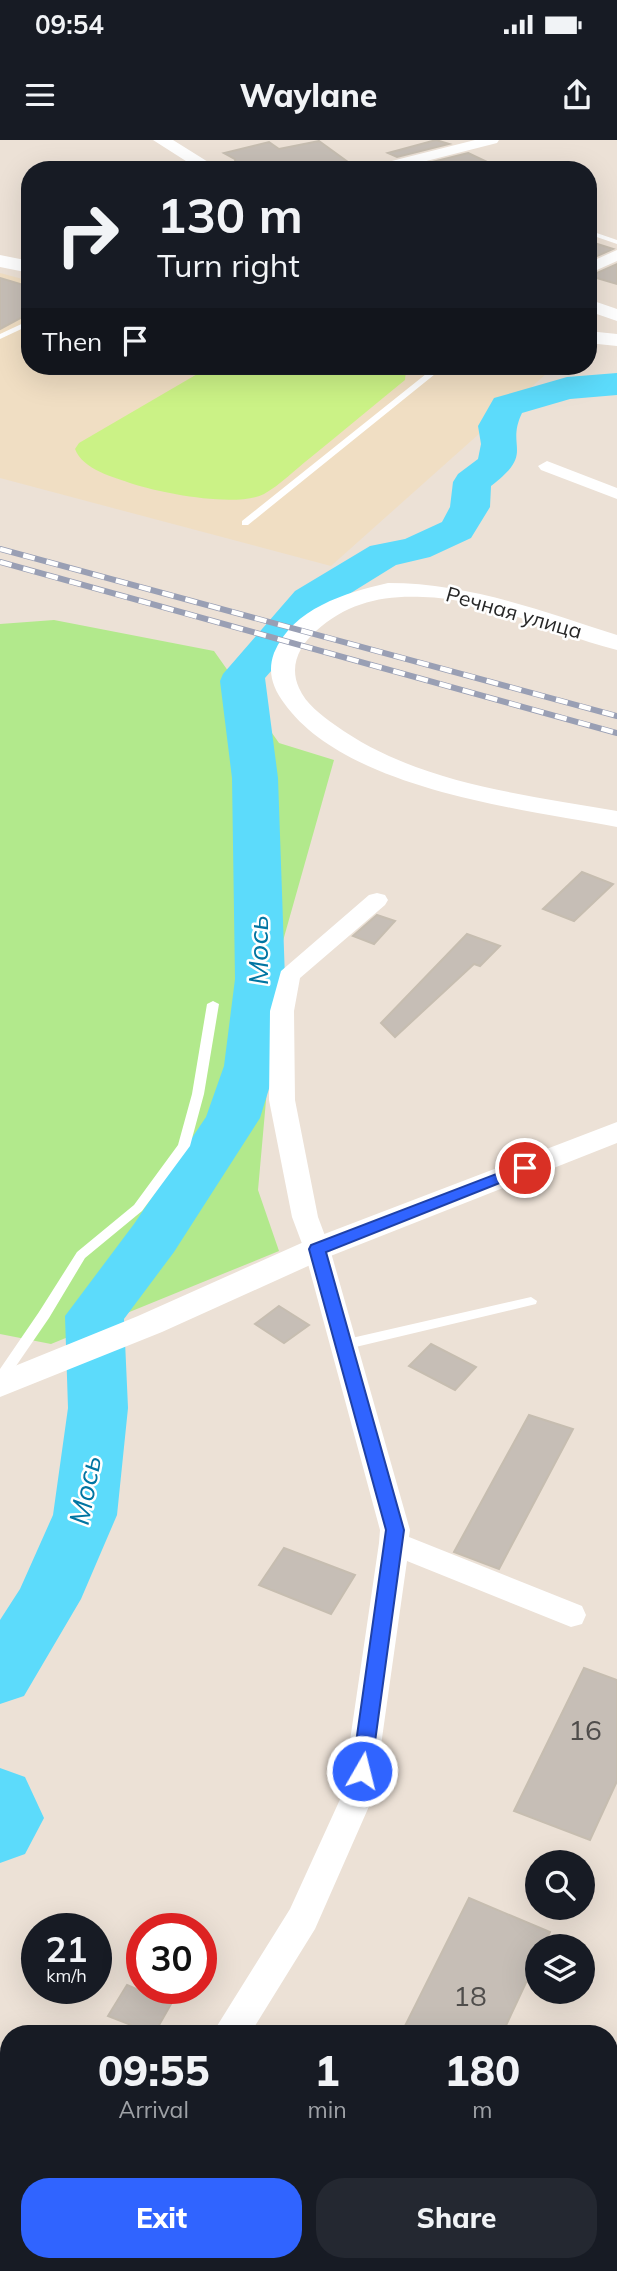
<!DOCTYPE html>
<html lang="en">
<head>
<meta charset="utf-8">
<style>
  :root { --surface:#171b24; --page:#242831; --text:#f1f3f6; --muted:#9ea1a6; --accent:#3064ff }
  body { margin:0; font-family:Mulish,sans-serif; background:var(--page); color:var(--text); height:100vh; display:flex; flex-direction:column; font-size:26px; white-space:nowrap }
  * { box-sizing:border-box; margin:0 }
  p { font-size:23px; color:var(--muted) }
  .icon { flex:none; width:38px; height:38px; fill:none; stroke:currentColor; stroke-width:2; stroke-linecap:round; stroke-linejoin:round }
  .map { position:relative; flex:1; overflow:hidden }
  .panel { position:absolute; left:0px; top:1885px; width:618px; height:247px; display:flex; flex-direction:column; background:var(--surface); border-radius:28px 28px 0 0; box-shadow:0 7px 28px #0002 }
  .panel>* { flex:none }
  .top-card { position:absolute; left:21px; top:21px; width:576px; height:214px; border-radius:28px; box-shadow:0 7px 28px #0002; background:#171b24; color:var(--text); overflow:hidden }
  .buttons { position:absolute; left:525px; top:1710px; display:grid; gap:14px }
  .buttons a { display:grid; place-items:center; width:70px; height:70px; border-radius:50%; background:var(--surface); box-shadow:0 7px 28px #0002; font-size:35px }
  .speed { position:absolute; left:21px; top:1773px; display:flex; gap:14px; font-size:35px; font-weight:700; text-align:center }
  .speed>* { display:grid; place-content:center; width:91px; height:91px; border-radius:50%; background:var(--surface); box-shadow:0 7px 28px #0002; line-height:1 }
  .speed small { font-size:18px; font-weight:400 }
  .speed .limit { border:10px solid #d22; background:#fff; color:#111 }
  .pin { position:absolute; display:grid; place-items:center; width:60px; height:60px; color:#fff; margin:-30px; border:4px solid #fff; border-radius:50%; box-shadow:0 2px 7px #0007 }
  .me { position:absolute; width:77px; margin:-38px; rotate:8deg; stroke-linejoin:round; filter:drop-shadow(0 0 5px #0008) }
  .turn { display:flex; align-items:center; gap:24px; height:147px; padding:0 21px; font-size:32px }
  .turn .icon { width:91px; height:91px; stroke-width:2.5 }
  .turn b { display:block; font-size:49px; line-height:60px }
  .then { display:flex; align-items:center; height:66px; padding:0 21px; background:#0003; gap:14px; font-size:26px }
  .eta { display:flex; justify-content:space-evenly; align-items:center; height:119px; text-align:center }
  .eta b { font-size:42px; font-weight:800; line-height:49px }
  .cta { display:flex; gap:14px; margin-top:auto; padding:14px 21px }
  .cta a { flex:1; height:80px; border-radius:28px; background:var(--accent); color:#fff; font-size:28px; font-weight:800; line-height:80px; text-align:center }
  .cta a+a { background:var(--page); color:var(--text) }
  .status { display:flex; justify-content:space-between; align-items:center; height:49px; padding:0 35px; background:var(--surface); direction:ltr }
  .status svg { height:19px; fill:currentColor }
  header { display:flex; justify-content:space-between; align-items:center; height:91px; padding:0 21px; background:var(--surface); font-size:32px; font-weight:800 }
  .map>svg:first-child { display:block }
</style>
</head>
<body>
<div class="status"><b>09:54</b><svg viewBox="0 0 49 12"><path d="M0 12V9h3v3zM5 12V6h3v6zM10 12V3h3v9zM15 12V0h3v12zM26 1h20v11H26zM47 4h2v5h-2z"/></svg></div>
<header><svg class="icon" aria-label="menu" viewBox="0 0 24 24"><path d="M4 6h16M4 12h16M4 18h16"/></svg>Waylane<svg class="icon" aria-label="share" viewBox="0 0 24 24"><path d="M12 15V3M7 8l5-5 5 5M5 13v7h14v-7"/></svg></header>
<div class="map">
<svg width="617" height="2131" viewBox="0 0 617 2131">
  <rect width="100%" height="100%" fill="#ece1d6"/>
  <!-- education -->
  <path fill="#f0dec3" d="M 0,133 L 30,141 L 30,226 L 555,226 L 331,426 L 0,338 Z"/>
  <!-- green -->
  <path fill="#b2e98c" d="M 54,480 L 214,511 L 279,603 L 334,620 L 279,815 L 258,1050 L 279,1111 L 51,1204 L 0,1194 L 0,484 Z"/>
  <!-- pitch -->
  <path fill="#cbf286" d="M 211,226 L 402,226 L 406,230 L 405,240 C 373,266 342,292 310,318 C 296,329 280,345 264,354 C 235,368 162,353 133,344 C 114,337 83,330 75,309 L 79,303 Z"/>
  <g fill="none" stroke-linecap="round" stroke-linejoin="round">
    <!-- river -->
    <path fill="#5cdbfb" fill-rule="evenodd" d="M 617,233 L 617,255 L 570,259 L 522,273 C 505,308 536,312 491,346 L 490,367 L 471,398 L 430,417 L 396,425 L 325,469 L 265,538 L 278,638 L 285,839 L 276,926 L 260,978 L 174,1112 L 124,1179 L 128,1268 L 117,1375 L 81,1459 L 24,1556 L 0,1564 L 0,1480 L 20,1449 L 53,1375 L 68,1268 L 65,1176 L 134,1084 L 206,977 L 224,926 L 235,839 L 232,638 L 220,541 L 223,534 L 295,451 L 370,406 L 405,399 L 442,382 L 450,367 L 453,342 L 458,334 L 478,319 L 481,304 L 478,286 L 494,258 L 567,237 Z
      M 0,1628 L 25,1637 L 44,1678 L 25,1714 L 0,1723 Z"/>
  </g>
  <!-- building -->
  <path fill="#c6beb6" stroke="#c6bdb0" stroke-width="2" d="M 436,0 L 449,4 L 397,17 L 388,13 Z
    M 319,1 L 359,30 L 236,30 L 235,19 L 224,13 L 269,2 L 279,9 Z
    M 468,13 L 504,30 L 424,30 L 416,26 Z
    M 588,101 L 613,109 L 588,120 Z
    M 617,124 L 617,144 L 590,136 Z
    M 0,138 L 30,147 L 30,173 L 0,189 Z
    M 582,732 L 613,744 L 574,781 L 543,769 Z
    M 377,775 L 395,781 L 374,804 L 353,796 Z
    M 467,794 L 500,806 L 480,826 L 474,824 L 395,897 L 381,883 Z
    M 279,1166 L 309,1185 L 284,1203 L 255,1184 Z
    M 431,1204 L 476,1227 L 455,1250 L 409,1226 Z
    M 529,1275 L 573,1289 L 499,1429 L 454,1412 Z
    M 284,1408 L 355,1435 L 331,1474 L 259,1445 Z
    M 584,1528 L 617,1540 L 617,1641 L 590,1700 L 514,1671 Z
    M 469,1758 L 550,1792 L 544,1806 L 537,1806 L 537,1819 L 502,1894 L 401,1894 Z
    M 127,1845 L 171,1864 L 154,1894 L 108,1876 Z"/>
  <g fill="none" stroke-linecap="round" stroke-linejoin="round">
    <!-- service -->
    <path fill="#fff" fill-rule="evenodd" d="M 588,90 L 617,100 L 617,104 L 588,94 Z
      M 30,180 L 30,185 L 0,199 L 0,194 Z
      M 436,226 L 445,226 L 248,385 L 242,385 L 242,381 Z
      M 213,861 L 219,864 L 204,954 L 190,1006 L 142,1071 L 85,1118 L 49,1178 L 5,1242 L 0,1244 L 0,1229 L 39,1172 L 77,1112 L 134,1065 L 178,1005 L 192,954 L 207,864 Z
      M 531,1157 L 537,1161 L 536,1164 L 343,1210 L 338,1208 L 337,1205 L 338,1202 L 343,1200 Z"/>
    <!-- minor -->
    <path fill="#fff" fill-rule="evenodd" d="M 475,0 L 499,0 L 497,3 L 391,30 L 366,30 L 368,27 Z
      M 617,110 L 617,121 L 588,134 L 588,123 Z
      M 547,321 L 617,348 L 617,359 L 541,330 L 538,326 Z
      M 377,753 L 385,755 L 388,760 L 385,765 L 300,838 L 294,871 L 295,960 L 318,1077 L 330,1109 L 410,1390 L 409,1397 L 582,1466 L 586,1475 L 582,1484 L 571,1487 L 407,1421 L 374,1655 L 315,1789 L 250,1894 L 212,1894 L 290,1769 L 342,1655 L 379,1403 L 380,1390 L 304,1109 L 292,1077 L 269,960 L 270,871 L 281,831 L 369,755 Z
      M 617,1985 L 617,2038 L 609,2042 L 609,1988 Z
      M 49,2123 L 90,2123 L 87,2131 L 46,2131 Z
      M 554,2123 L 592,2123 L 589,2131 L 551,2131 Z"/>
    <!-- tertiary -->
    <path fill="#fff" fill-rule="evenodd" d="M 153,0 L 173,0 L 221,30 L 200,30 Z
      M 0,115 L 30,121 L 30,133 L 0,127 Z
      M 588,159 L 617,169 L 617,181 L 588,171 Z
      M 588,191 L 617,194 L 617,206 L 588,203 Z
      M 388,443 C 469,443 541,471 617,495 L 617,510 C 553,494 491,459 423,457 C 382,455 347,463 316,491 C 299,506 289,526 299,548 C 306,564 321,575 335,585 C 417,644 522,654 617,671 L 617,687 C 520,669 345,649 284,563 C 273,548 267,532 274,513 C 293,468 345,453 388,443 Z
      M 617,982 L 617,1003 L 328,1117 L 162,1192 L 0,1257 L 0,1232 L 138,1176 L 306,1101 Z"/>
    <defs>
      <path id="rail" d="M 0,409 L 617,576
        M 0,422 L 617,593"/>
    </defs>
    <!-- rail casing -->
    <use href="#rail" stroke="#999fb4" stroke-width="6"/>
    <!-- rail -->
    <use href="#rail" stroke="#fff" stroke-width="4.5" stroke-dasharray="12" stroke-linecap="butt"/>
  </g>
  <!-- route -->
  <path fill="#3064ff" stroke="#1f41a6" stroke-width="2" d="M 525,1023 L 530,1024 L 532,1028 L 530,1031 L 326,1112 L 404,1390 L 371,1631 L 369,1637 L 362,1639 L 355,1637 L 352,1631 L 386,1390 L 309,1109 L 311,1105 Z"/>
  <g text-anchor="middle" stroke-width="5" stroke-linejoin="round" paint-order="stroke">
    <!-- far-street labels -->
    <g font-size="21" fill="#272727" stroke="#fff">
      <text transform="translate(514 473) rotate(16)" y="7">Речная улица</text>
    </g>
    <!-- water labels -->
    <g font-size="28" font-style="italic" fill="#0075a2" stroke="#fff">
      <text transform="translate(258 810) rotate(-90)" y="10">Мось</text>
      <text transform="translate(85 1350) rotate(-79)" y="10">Мось</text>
    </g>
    <!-- near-number labels -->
    <g font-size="28" fill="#4f4d4b">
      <text x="585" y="1600">16</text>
      <text x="470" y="1866">18</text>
    </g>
  </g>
</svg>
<div class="buttons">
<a><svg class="icon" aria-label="search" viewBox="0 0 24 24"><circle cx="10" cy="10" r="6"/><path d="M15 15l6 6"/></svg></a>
<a><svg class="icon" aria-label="layers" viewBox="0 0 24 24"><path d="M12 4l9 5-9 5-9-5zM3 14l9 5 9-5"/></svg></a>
</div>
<div class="speed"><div>21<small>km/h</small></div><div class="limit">30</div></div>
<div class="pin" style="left:525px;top:1028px;background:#d93025"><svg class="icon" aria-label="arrive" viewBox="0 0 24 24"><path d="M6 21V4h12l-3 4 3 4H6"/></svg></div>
<svg class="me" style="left:362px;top:1631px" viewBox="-20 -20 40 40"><circle r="17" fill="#3064ff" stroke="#fff" stroke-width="3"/><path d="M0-11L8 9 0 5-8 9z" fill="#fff"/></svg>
<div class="top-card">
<div class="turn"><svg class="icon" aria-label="right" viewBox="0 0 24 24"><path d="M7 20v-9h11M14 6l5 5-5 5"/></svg><div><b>130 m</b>Turn right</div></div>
<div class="then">Then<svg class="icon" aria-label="arrive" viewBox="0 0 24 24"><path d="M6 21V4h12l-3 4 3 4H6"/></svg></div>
</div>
<section class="panel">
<div class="eta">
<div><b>09:55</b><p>Arrival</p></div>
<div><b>1</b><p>min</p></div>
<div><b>180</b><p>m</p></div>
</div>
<div class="cta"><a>Exit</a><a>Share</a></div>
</section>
</div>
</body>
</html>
